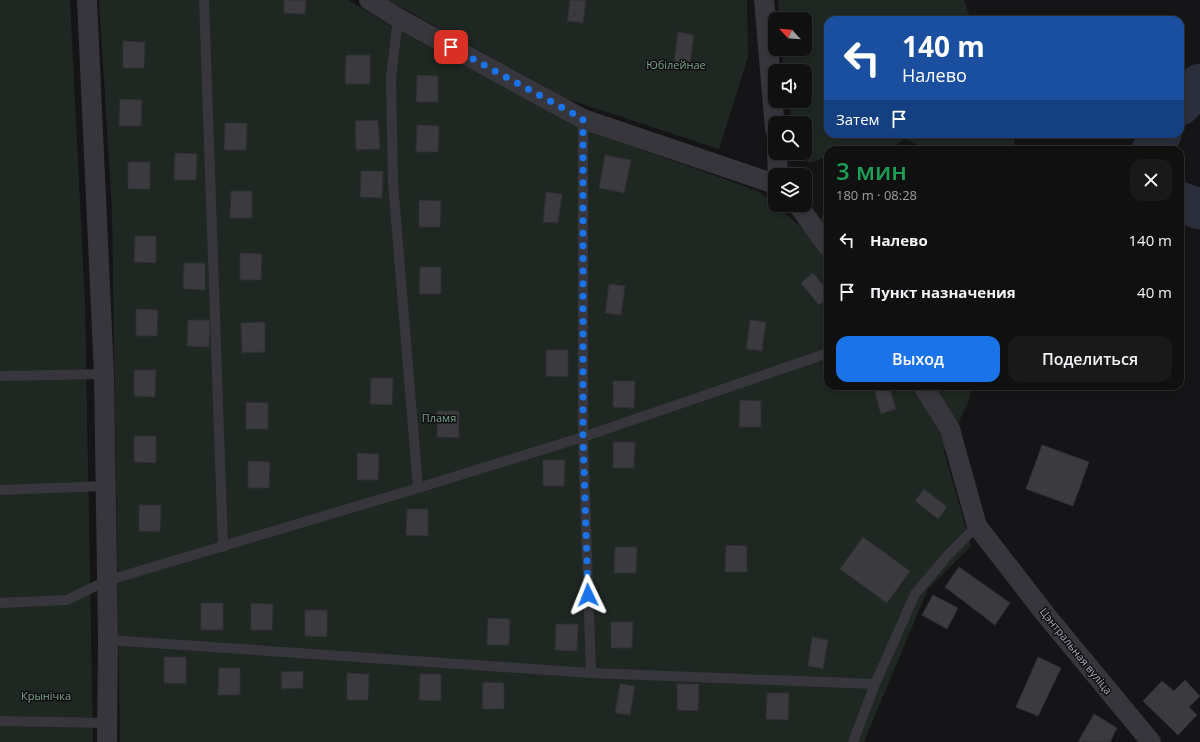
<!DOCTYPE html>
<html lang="ru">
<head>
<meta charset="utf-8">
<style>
  :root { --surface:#101011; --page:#19191a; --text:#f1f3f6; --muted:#9c9d9f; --line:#303031; --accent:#1a73e8 }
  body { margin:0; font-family:"Open Sans",sans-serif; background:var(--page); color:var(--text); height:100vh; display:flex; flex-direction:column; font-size:15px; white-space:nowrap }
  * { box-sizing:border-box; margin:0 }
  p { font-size:13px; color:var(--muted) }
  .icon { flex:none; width:22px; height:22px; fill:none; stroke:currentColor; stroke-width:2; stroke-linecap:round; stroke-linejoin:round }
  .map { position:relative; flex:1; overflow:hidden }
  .details { position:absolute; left:824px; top:146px; width:360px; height:244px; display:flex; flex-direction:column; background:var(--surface); border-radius:12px; box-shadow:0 2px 6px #0003,0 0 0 1px var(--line) }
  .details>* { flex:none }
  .guide { position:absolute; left:824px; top:16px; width:360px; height:122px; border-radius:12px; box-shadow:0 2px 6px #0003,0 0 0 1px var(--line); background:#1a4fa0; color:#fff; overflow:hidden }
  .needle { width:26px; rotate:296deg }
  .controls { position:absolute; left:768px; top:12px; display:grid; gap:8px }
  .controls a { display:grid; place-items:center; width:44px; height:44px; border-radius:8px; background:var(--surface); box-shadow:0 2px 6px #0003,0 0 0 1px var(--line); font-size:20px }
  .pin { position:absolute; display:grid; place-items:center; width:34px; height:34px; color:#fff; margin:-17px; border-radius:8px; box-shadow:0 2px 6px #0006 }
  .me { position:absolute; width:44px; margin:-22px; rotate:358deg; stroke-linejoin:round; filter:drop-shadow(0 0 3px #0008) }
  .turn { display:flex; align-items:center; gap:14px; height:84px; padding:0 12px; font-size:18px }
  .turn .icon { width:52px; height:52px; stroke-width:2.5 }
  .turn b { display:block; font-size:28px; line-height:34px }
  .then { display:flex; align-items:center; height:38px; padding:0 12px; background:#0003; gap:8px; font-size:15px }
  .round { display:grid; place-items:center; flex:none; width:42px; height:42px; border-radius:12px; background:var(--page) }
  .headline { display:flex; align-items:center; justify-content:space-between; height:68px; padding:0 12px }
  h1 { font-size:24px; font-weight:600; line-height:30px; color:#1e9e55 }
  .action { display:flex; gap:8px; margin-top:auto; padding:8px 12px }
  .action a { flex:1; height:46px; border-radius:12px; background:var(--accent); color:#fff; font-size:16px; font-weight:600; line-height:46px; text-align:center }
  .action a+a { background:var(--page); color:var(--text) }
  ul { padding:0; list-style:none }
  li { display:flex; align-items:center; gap:12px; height:52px; padding:0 12px }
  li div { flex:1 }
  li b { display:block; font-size:15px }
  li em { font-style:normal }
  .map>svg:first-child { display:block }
</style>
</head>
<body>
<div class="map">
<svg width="1200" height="742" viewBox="0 0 1200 742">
  <rect width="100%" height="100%" fill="#151517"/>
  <!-- green -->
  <path fill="#1f2722" d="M 0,0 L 70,0 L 85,303 L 93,742 L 0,742 Z
    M 99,0 L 348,0 L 389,25 L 578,127 L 758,191 L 806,231 L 828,211 L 828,386 L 972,386 L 968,403 L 944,451 L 971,546 L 928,589 L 864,742 L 120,742 L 112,210 Z
    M 388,0 L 747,0 L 748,57 L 719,149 L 567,99 Z
    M 778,0 L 964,0 L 971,20 L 828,20 L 828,134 L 1014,134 L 1014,150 L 929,150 L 905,139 L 888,150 L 828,150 L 828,157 L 808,163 L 805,153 L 805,123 L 794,123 L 787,101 L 805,101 L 805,71 L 784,71 L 782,49 L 805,49 L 805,19 L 780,19 Z"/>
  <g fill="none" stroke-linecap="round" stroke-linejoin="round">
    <!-- river -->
    <path stroke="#2a2f3b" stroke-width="41" d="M 1180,105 L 1200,84
      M 1152,150 L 1161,134
      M 1180,202 L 1200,209"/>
  </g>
  <!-- building -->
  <path fill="#3a3a3f" stroke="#302f33" d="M 284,0 L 306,0 L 305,14 L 284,13 Z
    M 570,0 L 586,0 L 583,23 L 567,21 Z
    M 678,32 L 694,35 L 690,64 L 674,61 Z
    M 123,41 L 145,42 L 144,68 L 123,68 Z
    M 346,55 L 370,55 L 370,84 L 345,84 Z
    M 417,75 L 438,76 L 438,102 L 416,102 Z
    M 120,99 L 142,100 L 141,126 L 119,126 Z
    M 378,120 L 380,149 L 356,150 L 355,121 Z
    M 225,123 L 247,123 L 246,150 L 224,150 Z
    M 417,125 L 439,126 L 438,152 L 416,152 Z
    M 175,153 L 197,154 L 196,180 L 174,180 Z
    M 605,155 L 631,160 L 624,193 L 599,188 Z
    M 128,162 L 150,162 L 150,189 L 128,189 Z
    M 361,171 L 383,171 L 382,198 L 360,197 Z
    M 231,191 L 252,191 L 252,218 L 230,218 Z
    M 546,192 L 562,194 L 558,223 L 543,222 Z
    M 419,200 L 441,201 L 440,227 L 419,227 Z
    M 135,236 L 156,236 L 156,263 L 134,262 Z
    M 240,253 L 262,254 L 261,280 L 240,280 Z
    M 184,263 L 205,263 L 205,290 L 183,289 Z
    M 420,267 L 441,267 L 441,294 L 419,294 Z
    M 813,273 L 828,291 L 828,298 L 819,305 L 801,283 Z
    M 609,284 L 625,286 L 621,315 L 605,313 Z
    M 136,309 L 158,310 L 157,336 L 136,336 Z
    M 188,320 L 210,320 L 209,347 L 187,346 Z
    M 750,320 L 766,322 L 762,351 L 746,349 Z
    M 265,322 L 265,352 L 242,353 L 241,323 Z
    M 546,350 L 568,350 L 568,377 L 546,376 Z
    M 134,370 L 156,370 L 155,397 L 134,396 Z
    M 371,378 L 393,378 L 392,405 L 370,404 Z
    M 613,381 L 635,381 L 634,408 L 613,407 Z
    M 873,386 L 889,386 L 896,409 L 881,414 Z
    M 740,400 L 761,401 L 761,427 L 739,427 Z
    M 246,402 L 268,403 L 268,429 L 246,429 Z
    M 437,411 L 459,411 L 459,438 L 437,437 Z
    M 134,436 L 156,436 L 156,463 L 134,462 Z
    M 613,442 L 635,442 L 634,468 L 613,468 Z
    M 1042,445 L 1089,462 L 1073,506 L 1026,489 Z
    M 357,453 L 379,454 L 378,480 L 357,480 Z
    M 543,460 L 565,460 L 564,486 L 543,486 Z
    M 248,461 L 270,462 L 269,488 L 248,488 Z
    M 924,489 L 947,507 L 938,519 L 915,501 Z
    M 139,505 L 161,505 L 160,532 L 139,531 Z
    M 407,509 L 428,509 L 428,536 L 406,535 Z
    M 863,537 L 910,571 L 887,603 L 840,569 Z
    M 726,545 L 747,546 L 747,572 L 725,572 Z
    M 615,547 L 637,547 L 636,573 L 614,573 Z
    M 959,567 L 1010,603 L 995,625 L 945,587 Z
    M 933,595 L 958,608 L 947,629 L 922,615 Z
    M 201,603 L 223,603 L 223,630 L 201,630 Z
    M 251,603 L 273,604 L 272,630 L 251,630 Z
    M 305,610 L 327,610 L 327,637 L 305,636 Z
    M 488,618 L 510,619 L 509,645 L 487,645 Z
    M 611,622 L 633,622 L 632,648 L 611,648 Z
    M 556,624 L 578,624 L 577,651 L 555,650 Z
    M 812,637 L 828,640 L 823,669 L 808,666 Z
    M 164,657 L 186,657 L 186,684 L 164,683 Z
    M 1038,657 L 1061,668 L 1038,716 L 1016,707 Z
    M 219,668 L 240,668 L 240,695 L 218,695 Z
    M 303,671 L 303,688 L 282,689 L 281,672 Z
    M 347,673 L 369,674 L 368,700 L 347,700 Z
    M 420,674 L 441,674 L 441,701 L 419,700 Z
    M 1185,680 L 1200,696 L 1189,707 L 1197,715 L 1178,735 L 1143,701 L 1162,681 L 1174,691 Z
    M 483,682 L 504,683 L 504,709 L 482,709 Z
    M 620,684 L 635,686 L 630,715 L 615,713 Z
    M 677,684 L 699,684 L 698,711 L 677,710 Z
    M 767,693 L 789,693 L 788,720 L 766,719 Z
    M 1094,714 L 1117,728 L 1110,742 L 1078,742 Z"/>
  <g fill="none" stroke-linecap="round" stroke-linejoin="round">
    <!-- lane -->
    <path stroke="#36363c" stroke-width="10" d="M 204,0 L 223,547
      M 398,18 L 391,78 L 393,183 L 418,488
      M 583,119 L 583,437 L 591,673
      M 0,376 L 104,374
      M 0,490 L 106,486
      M 0,603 L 67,600 L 106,581 L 418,488 L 583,437 L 828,353
      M 108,640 L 591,673 L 875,684
      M 0,721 L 107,723
      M 853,742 L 875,684 L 915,594 L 948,555 L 977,526"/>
    <!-- street -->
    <path stroke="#36363c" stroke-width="20" d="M 87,0 L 104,374 L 108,640 L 107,742
      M 369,0 L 398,18 L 583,119 L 775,184
      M 764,0 L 775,129
      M 777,153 L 778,175
      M 798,205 L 828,247
      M 923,386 L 950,429 L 977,526 L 1046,615 L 1151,742"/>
  </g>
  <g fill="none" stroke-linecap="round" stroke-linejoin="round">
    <!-- route -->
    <path stroke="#1a73e8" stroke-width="7" stroke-dasharray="0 12.6" d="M 451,47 L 583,119 L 583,437 L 588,595"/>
  </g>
  <g text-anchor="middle" stroke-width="3" stroke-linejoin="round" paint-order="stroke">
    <!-- park labels -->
    <g font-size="11" fill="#7ca38a" stroke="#101012">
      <text x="676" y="69">Юбілейнае</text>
      <text x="439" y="422">Пламя</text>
      <text x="46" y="700">Крынічка</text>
    </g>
    <!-- street labels -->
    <g font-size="11" fill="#a6a6b7" stroke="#101012">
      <text transform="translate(1076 651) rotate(51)" y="4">Цэнтральная вуліца</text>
    </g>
  </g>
</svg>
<div class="controls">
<a><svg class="needle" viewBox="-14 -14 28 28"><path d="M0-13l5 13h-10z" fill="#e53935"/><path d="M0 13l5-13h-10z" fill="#9c9d9f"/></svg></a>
<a><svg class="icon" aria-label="sound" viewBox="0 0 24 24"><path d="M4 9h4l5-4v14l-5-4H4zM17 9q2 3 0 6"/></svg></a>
<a><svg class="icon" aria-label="search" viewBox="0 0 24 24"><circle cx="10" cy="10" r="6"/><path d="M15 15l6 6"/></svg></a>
<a><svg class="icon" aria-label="layers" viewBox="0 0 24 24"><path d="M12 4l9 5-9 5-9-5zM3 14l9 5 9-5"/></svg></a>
</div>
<div class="pin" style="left:451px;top:47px;background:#d93025"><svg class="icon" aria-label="arrive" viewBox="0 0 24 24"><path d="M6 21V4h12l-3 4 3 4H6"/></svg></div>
<svg class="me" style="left:588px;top:595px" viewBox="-20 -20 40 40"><path d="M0-17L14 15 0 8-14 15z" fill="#1a73e8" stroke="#fff" stroke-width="4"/></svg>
<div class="guide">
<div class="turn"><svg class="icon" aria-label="left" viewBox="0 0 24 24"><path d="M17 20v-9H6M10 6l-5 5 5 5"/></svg><div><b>140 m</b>Налево</div></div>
<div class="then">Затем<svg class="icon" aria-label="arrive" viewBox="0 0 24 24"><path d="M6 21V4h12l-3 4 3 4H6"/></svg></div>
</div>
<section class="details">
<div class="headline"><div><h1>3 мин</h1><p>180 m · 08:28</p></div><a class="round"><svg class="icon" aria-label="close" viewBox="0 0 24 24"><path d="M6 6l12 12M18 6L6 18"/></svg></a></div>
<ul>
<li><svg class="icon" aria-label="left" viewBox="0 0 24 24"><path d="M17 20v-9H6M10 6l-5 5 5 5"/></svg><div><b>Налево</b></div><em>140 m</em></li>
<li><svg class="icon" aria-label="arrive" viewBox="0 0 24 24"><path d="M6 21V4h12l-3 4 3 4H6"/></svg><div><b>Пункт назначения</b></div><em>40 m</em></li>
</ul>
<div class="action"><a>Выход</a><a>Поделиться</a></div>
</section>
</div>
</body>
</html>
